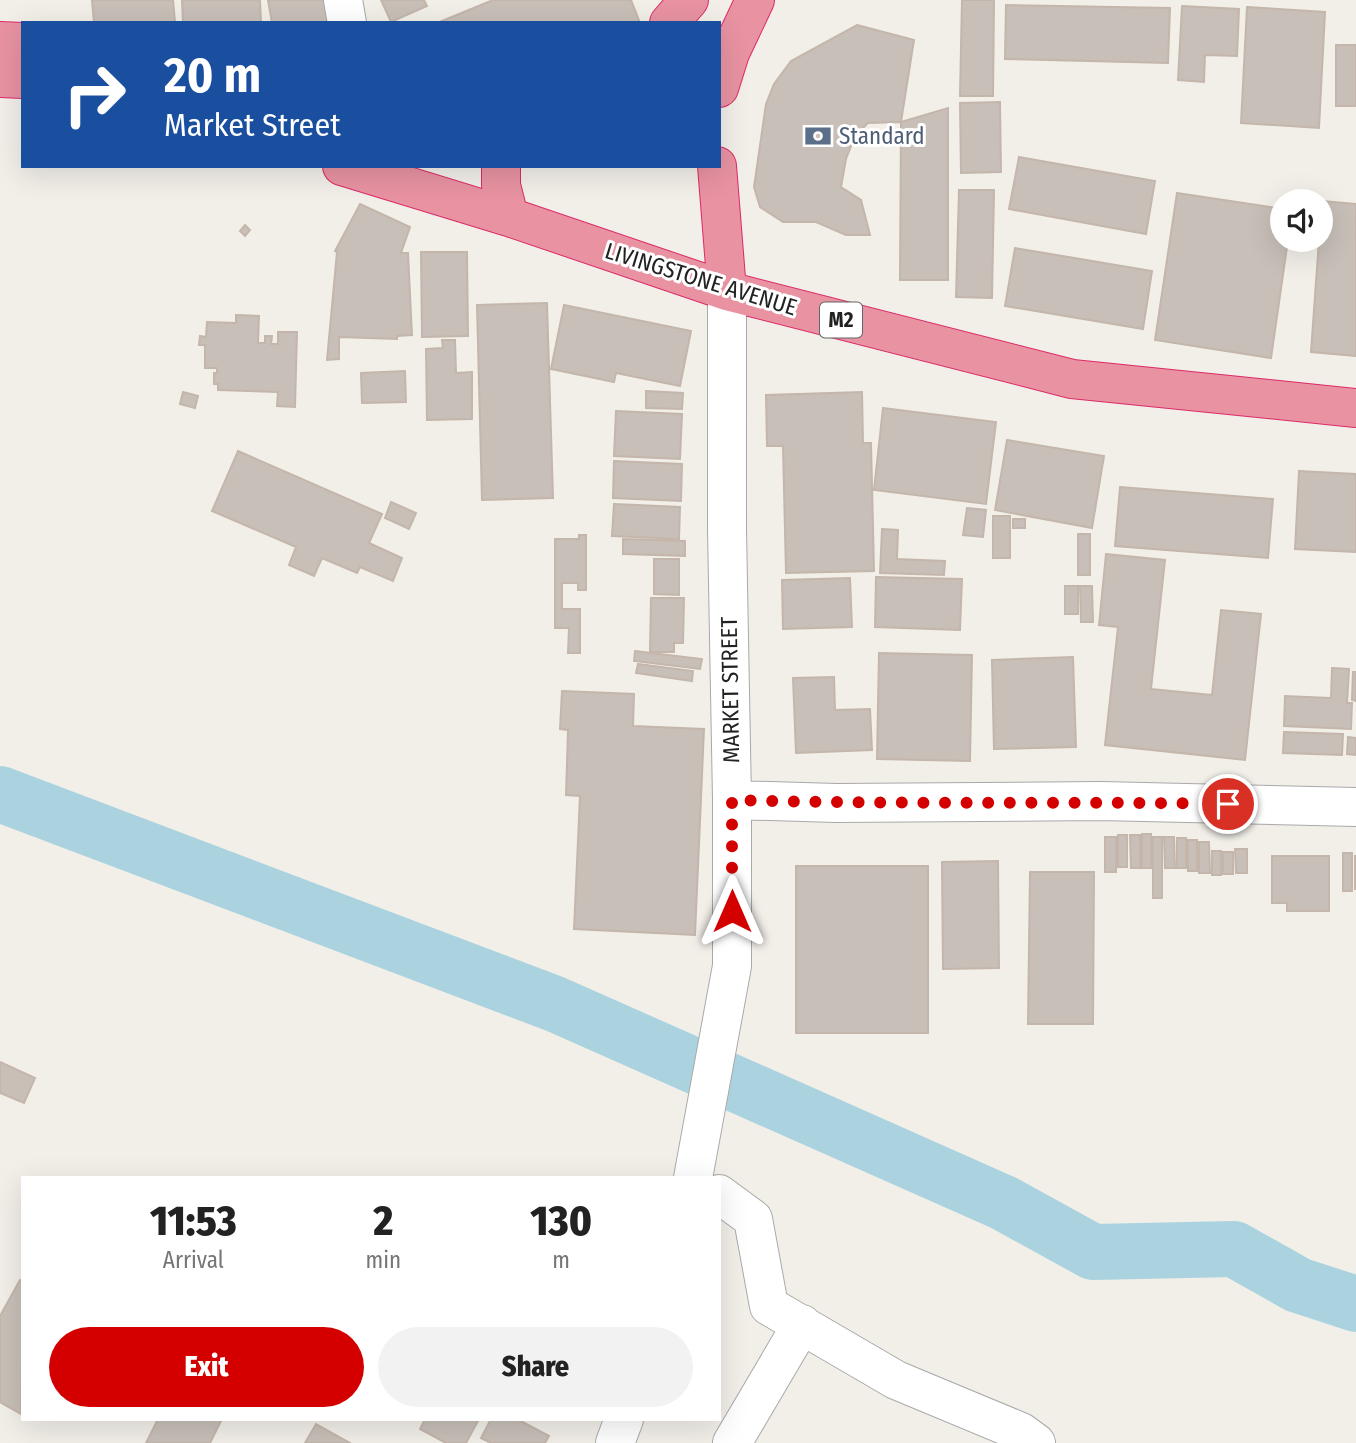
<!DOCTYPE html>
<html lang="en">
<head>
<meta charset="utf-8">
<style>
  :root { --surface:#fff; --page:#f2f2f2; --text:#222; --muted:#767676; --accent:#d40000 }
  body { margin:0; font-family:"Fira Sans Condensed",sans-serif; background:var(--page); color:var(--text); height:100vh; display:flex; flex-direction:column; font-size:26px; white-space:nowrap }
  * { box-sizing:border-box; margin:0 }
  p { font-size:23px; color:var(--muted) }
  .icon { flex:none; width:38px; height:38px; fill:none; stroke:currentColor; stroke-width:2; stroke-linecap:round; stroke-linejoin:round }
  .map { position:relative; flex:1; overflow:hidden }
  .side { position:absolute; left:21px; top:1176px; width:700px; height:245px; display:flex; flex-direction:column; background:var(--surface); border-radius:0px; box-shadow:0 7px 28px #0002 }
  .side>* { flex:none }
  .hud { position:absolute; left:21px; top:21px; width:700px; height:147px; border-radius:0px; box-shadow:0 7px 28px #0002; background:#1a4fa0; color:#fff; overflow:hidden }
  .buttons { position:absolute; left:1270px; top:189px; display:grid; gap:14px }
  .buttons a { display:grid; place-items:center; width:63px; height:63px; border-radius:50%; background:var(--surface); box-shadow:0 7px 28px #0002; font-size:35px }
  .pin { position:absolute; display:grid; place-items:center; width:60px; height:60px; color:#fff; margin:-30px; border:4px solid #fff; border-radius:50%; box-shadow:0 2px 7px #0007 }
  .me { position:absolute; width:77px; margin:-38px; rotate:0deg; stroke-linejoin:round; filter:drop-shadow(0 0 5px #0008) }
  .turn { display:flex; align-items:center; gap:24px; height:147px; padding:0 28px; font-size:32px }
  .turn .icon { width:91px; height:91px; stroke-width:2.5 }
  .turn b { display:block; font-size:49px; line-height:60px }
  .eta { display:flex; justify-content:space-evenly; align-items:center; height:119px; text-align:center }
  .eta b { font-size:42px; font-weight:800; line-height:49px }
  .action { display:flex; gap:14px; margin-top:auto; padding:14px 28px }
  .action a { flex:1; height:80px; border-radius:42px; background:var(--accent); color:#fff; font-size:28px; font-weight:800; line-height:80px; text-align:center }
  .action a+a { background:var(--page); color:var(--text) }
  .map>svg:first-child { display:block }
</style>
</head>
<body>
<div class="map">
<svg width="1356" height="1443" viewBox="0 0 1356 1443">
  <rect width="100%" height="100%" fill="#f2efe9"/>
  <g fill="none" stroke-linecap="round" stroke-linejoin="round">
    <!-- river -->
    <path stroke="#aad3df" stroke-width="56" d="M 0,794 L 555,1004 L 1004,1203 L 1093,1252 L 1234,1249 L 1298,1285 L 1356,1304"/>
  </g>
  <!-- building -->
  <path fill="#c7bfb8" stroke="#c4b6ab" stroke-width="2" d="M 92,0 L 173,0 L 175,22 L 94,23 Z
    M 182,0 L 260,0 L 261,23 L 183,23 Z
    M 268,0 L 327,0 L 331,23 L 272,23 Z
    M 381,0 L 424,0 L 427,6 L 391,22 Z
    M 493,0 L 631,0 L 640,23 L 437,23 Z
    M 962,0 L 994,0 L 993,96 L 960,96 Z
    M 1006,5 L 1170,8 L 1168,63 L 1005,59 Z
    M 1182,6 L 1239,9 L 1237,56 L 1205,55 L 1204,82 L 1178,80 Z
    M 1247,7 L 1325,12 L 1319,128 L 1241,123 Z
    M 857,25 L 914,40 L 901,122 L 868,123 L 855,136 L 846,159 L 841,187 L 861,200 L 870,235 L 846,235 L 816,222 L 783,222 L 760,207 L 754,187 L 766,104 L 774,84 L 791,61 Z
    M 1336,45 L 1356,45 L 1356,106 L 1336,106 Z
    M 1000,102 L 1001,172 L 961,173 L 960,103 Z
    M 948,108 L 948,280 L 900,280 L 901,122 Z
    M 1019,157 L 1155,181 L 1146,234 L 1009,209 Z
    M 959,190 L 994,190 L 992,298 L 956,297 Z
    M 1177,193 L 1283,209 L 1283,240 L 1288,240 L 1271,358 L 1155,340 Z
    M 1322,201 L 1356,204 L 1356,356 L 1311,352 L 1319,240 L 1321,240 Z
    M 360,204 L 410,227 L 401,253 L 408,253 L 412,335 L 397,336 L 397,339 L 339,337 L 339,359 L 327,360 L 337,252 L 335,251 Z
    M 245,225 L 250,230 L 245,236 L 240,231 Z
    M 1015,248 L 1152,271 L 1143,329 L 1005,306 Z
    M 421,252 L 467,252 L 468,336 L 422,337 Z
    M 547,303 L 553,498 L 482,500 L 477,305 Z
    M 564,305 L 691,331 L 680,386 L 616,373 L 614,382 L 551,369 Z
    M 236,315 L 259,316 L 258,343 L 265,343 L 265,336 L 272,336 L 271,344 L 278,344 L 278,332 L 297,332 L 295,407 L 277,406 L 278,392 L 218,390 L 218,384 L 214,384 L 214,373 L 217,373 L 217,368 L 205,368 L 205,345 L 199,345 L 200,336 L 206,337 L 207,322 L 236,323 Z
    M 442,340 L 455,340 L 456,373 L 472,372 L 472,419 L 427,420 L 426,349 L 443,348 Z
    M 405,371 L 406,402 L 362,403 L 361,373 Z
    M 646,391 L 683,393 L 682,409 L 646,408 Z
    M 183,392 L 198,396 L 195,408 L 180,404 Z
    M 862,392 L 863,443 L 871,443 L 874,571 L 786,573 L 783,446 L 767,446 L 766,395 Z
    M 883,408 L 996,422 L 986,504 L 874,490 Z
    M 616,411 L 682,414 L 680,459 L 614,456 Z
    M 1007,440 L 1104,456 L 1092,528 L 995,510 Z
    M 238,451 L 382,514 L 369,543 L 402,558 L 393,581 L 360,567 L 357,573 L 322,558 L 314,576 L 289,565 L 296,547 L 212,511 Z
    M 614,461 L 682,464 L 681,501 L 613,498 Z
    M 1299,471 L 1356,474 L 1356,552 L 1295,549 Z
    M 1120,487 L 1273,499 L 1268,558 L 1115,546 Z
    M 391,502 L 416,513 L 409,529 L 385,518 Z
    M 614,504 L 680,507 L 679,539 L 612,536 Z
    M 967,508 L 986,510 L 983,537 L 963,535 Z
    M 993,516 L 1010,516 L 1010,558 L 993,558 Z
    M 1013,519 L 1025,519 L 1025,528 L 1013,528 Z
    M 882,529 L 898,530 L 897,559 L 945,561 L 944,575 L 880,573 Z
    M 1078,534 L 1090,534 L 1090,575 L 1078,575 Z
    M 579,535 L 586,535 L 586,590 L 578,590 L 578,583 L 562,583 L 562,609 L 580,609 L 580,653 L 568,653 L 569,628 L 555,628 L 555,539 L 579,539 Z
    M 623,539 L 685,541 L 685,556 L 623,554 Z
    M 1106,554 L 1165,560 L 1151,689 L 1212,695 L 1221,610 L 1261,614 L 1245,760 L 1105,745 L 1118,627 L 1099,625 Z
    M 654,559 L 679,559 L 679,595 L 654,594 Z
    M 876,577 L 962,579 L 960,630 L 875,627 Z
    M 850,578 L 852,627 L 783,629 L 782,580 Z
    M 1065,586 L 1078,586 L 1078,614 L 1065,614 Z
    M 1080,586 L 1092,586 L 1093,622 L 1081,622 Z
    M 651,598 L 684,598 L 683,643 L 674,643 L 674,652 L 650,652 Z
    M 635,651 L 702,659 L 700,669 L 634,661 Z
    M 879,653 L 972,655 L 970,761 L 877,759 Z
    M 1073,657 L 1076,747 L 994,749 L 992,660 Z
    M 638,664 L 693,671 L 692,681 L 636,673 Z
    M 1332,668 L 1349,669 L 1347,703 L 1352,703 L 1351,729 L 1284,726 L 1285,696 L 1331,698 Z
    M 1353,672 L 1356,672 L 1356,701 L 1352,700 Z
    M 834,677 L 835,710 L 870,709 L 872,750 L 796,753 L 793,678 Z
    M 562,691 L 634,694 L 633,726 L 704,729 L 695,935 L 574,929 L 580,796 L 566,795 L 568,730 L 560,729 Z
    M 1284,732 L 1343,734 L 1342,755 L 1283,753 Z
    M 1348,737 L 1356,738 L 1356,755 L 1347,754 Z
    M 1142,834 L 1151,834 L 1151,868 L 1142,868 Z
    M 1118,835 L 1127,835 L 1127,867 L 1118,867 Z
    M 1130,835 L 1140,835 L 1140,868 L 1131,868 Z
    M 1105,837 L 1116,837 L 1116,872 L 1105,872 Z
    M 1153,837 L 1162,837 L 1162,898 L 1153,898 Z
    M 1164,837 L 1174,837 L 1175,868 L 1165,868 Z
    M 1177,838 L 1186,838 L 1186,868 L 1177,868 Z
    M 1188,840 L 1197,840 L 1197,871 L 1188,871 Z
    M 1199,842 L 1209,842 L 1210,873 L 1199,873 Z
    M 1235,849 L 1247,849 L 1247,873 L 1236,873 Z
    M 1212,851 L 1221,851 L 1221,875 L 1212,875 Z
    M 1223,852 L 1233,852 L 1233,874 L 1223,874 Z
    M 1343,853 L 1352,853 L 1352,891 L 1343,891 Z
    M 1272,856 L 1329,856 L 1329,911 L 1287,911 L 1287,903 L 1272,903 Z
    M 1355,856 L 1356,856 L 1356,889 L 1355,889 Z
    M 998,861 L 999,968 L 943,969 L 942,862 Z
    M 796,866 L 928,866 L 928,1033 L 796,1033 Z
    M 1030,872 L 1094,872 L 1093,1024 L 1028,1024 Z
    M 0,1062 L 35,1078 L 24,1103 L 0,1093 Z
    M 20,1280 L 23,1282 L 21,1414 L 0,1402 L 0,1316 Z
    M 158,1419 L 218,1419 L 221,1421 L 210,1443 L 146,1443 Z
    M 425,1419 L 479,1419 L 466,1443 L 446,1443 L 420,1429 Z
    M 491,1419 L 517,1419 L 549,1436 L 545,1443 L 491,1443 L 481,1438 Z
    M 316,1424 L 350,1443 L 305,1443 Z"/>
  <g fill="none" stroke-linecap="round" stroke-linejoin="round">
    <defs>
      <path id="minor" d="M 343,0 L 347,23
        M 732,800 L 836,803 L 1101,801 L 1356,807
        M 693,1178 L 732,966 L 732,800 L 727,529 L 727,291
        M 719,1194 L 753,1219 L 769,1306 L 896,1380 L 1021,1432 L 1036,1443
        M 615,1443 L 624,1419
        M 732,1443 L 802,1324"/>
      <path id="highway" d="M 669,23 L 689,0
        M 0,41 L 23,42
        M 0,78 L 23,79
        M 719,88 L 730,53 L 755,0
        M 342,166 L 509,217 L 727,291 L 1072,379 L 1356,408
        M 501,166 L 501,185 L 509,217
        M 717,166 L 727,291"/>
    </defs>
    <!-- minor casing -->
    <use href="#minor" stroke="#a9a9a9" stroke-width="40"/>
    <!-- highway casing -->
    <use href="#highway" stroke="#dc2a67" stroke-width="40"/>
    <!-- minor -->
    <use href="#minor" stroke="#fff" stroke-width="38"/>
    <!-- highway -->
    <use href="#highway" stroke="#e892a2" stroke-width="38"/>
  </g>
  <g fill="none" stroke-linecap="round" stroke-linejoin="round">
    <!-- route -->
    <path stroke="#d40000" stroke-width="12" stroke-dasharray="0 21.6" d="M 732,911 L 732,800 C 898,805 1063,801 1228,804"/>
  </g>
  <!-- icons -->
  <defs>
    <symbol id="bank-bare" viewBox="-9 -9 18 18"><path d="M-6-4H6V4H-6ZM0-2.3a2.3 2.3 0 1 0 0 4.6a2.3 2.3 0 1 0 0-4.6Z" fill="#5c6f8a" stroke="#fff" stroke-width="2.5" paint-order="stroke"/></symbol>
  </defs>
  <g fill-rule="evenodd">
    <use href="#bank-bare" x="799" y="117" width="38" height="38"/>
  </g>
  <g text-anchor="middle" stroke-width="6" stroke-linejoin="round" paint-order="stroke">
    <!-- shield labels -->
    <rect fill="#fff" stroke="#646464" stroke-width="2" x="820" y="302.5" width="42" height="35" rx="5"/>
    <g font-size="21" font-weight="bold" fill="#222">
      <text x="841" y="327">M2</text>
    </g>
    <!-- service labels -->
    <g font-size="23" fill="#4e5e75" stroke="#fff" text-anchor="start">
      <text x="839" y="144">Standard</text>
    </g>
    <!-- street labels -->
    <g font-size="23" fill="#222" stroke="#fff">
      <text transform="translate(701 279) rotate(17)" y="8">LIVINGSTONE AVENUE</text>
      <text transform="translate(730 690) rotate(-91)" y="8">MARKET STREET</text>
    </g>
  </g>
</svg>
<div class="buttons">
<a><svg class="icon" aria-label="sound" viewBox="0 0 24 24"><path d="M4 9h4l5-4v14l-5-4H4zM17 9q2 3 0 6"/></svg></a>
</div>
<div class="pin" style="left:1228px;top:804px;background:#d93025"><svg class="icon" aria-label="arrive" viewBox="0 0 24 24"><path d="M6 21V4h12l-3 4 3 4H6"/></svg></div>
<svg class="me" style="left:732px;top:911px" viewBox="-20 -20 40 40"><path d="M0-17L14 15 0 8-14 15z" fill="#d40000" stroke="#fff" stroke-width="4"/></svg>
<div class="hud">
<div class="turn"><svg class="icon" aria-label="right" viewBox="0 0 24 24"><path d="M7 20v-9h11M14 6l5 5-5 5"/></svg><div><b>20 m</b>Market Street</div></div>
</div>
<section class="side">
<div class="eta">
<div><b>11:53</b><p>Arrival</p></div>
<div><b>2</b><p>min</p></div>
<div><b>130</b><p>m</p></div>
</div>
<div class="action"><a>Exit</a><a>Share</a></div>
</section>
</div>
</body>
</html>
